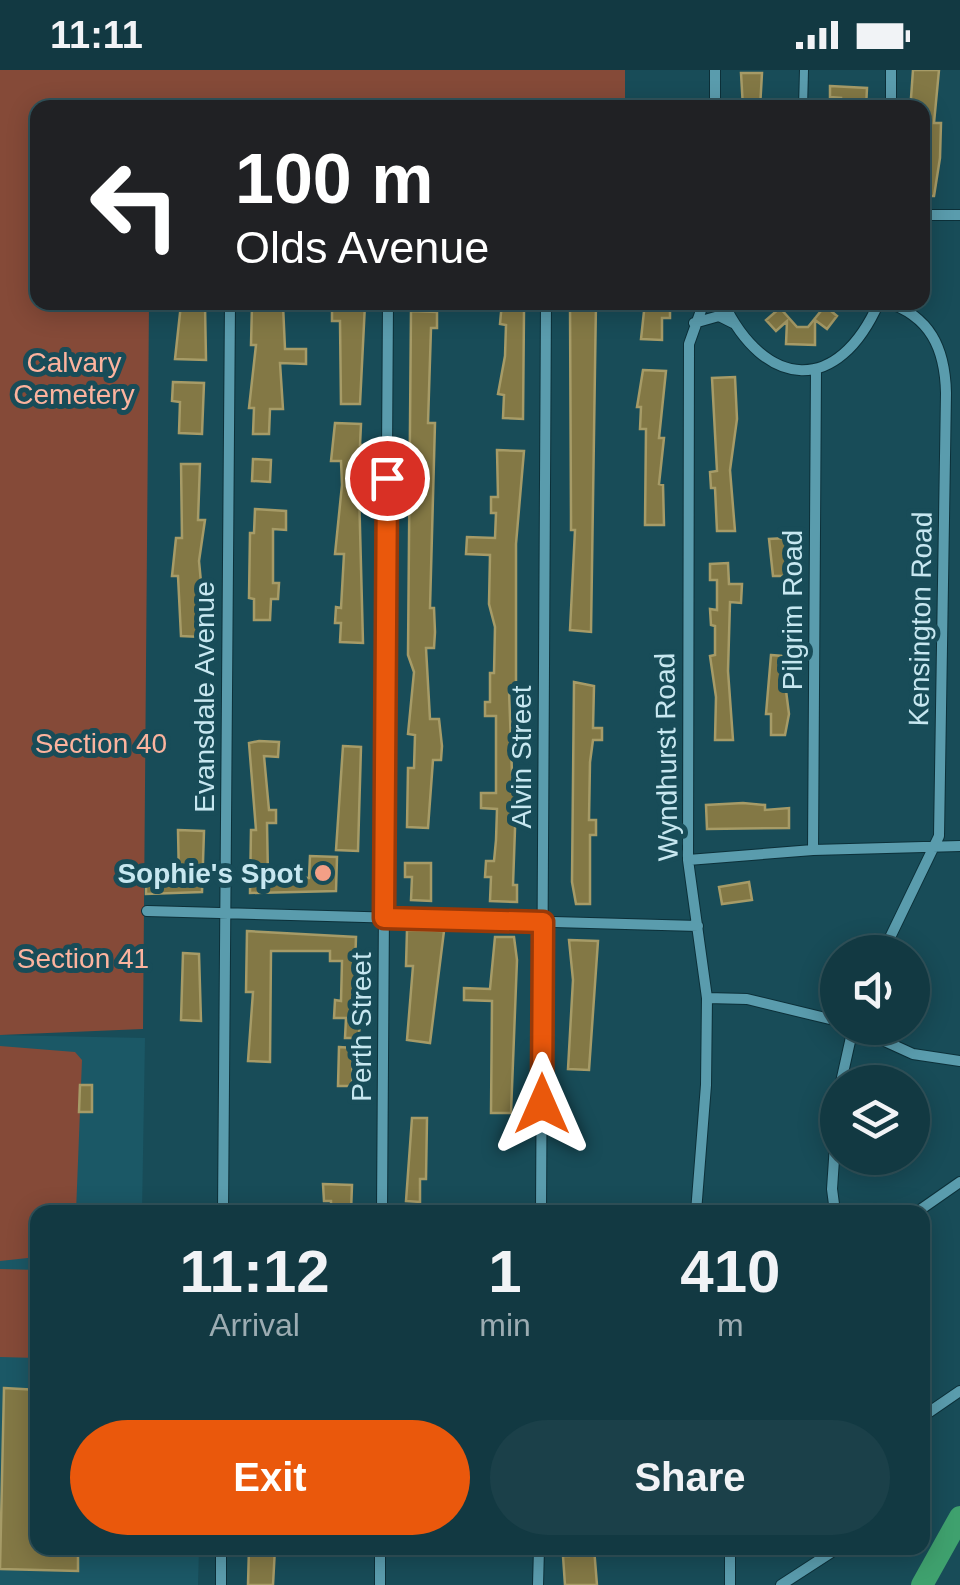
<!DOCTYPE html>
<html lang="en">
<head>
<meta charset="utf-8">
<style>
  :root { --surface:#123942; --page:#1b4049; --text:#f1f3f6; --muted:#9cacb2; --line:#31535b; --accent:#ea580c }
  body { margin:0; font-family:Helvetica,sans-serif; background:var(--page); color:var(--text); height:100vh; display:flex; flex-direction:column; font-size:38px; white-space:nowrap }
  * { box-sizing:border-box; margin:0 }
  p { font-size:32px; color:var(--muted) }
  .icon { flex:none; width:55px; height:55px; fill:none; stroke:currentColor; stroke-width:2; stroke-linecap:round; stroke-linejoin:round }
  .map { position:relative; flex:1; overflow:hidden }
  .drawer { position:absolute; left:30px; top:1135px; width:900px; height:350px; display:flex; flex-direction:column; background:var(--surface); border-radius:20px; box-shadow:0 5px 25px #0003,0 0 0 2px var(--line) }
  .drawer>* { flex:none }
  .top-card { position:absolute; left:30px; top:30px; width:900px; height:210px; border-radius:20px; box-shadow:0 5px 25px #0003,0 0 0 2px var(--line); background:#202124; color:#fff; overflow:hidden }
  .controls { position:absolute; left:820px; top:865px; display:grid; gap:20px }
  .controls a { display:grid; place-items:center; width:110px; height:110px; border-radius:50%; background:var(--surface); box-shadow:0 5px 25px #0003,0 0 0 2px var(--line); font-size:50px }
  .pin { position:absolute; display:grid; place-items:center; width:85px; height:85px; color:#fff; margin:-42px; border:5px solid #fff; border-radius:50%; box-shadow:0 2px 10px #0007 }
  .me { position:absolute; width:110px; margin:-55px; rotate:0deg; stroke-linejoin:round; filter:drop-shadow(0 0 8px #0008) }
  .turn { display:flex; align-items:center; gap:35px; height:210px; padding:0 40px; font-size:45px }
  .turn .icon { width:130px; height:130px; stroke-width:2.5 }
  .turn b { display:block; font-size:70px; line-height:85px }
  .eta { display:flex; justify-content:space-evenly; align-items:center; height:170px; text-align:center }
  .eta b { font-size:60px; font-weight:800; line-height:70px }
  .cta { display:flex; gap:20px; margin-top:auto; padding:20px 40px }
  .cta a { flex:1; height:115px; border-radius:60px; background:var(--accent); color:#fff; font-size:40px; font-weight:800; line-height:115px; text-align:center }
  .cta a+a { background:var(--page); color:var(--text) }
  .status { display:flex; justify-content:space-between; align-items:center; height:70px; padding:0 50px; background:var(--surface); direction:ltr }
  .status svg { height:28px; fill:currentColor }
  .map>svg:first-child { display:block }
</style>
</head>
<body>
<div class="status"><b>11:11</b><svg viewBox="0 0 49 12"><path d="M0 12V9h3v3zM5 12V6h3v6zM10 12V3h3v9zM15 12V0h3v12zM26 1h20v11H26zM47 4h2v5h-2z"/></svg></div>
<div class="map">
<svg width="960" height="1515" viewBox="0 0 960 1515">
  <rect width="100%" height="100%" fill="#184c58"/>
  <!-- built -->
  <path fill="#1b5866" d="M 0,965 L 145,968 L 142,1142 L 38,1142 L 38,1478 L 199,1478 L 198,1515 L 0,1515 Z"/>
  <!-- green -->
  <path fill="#854a38" d="M 0,0 L 625,0 L 625,37 L 38,38 L 38,232 L 149,233 L 143,959 L 0,965 Z
    M 0,976 L 75,982 L 82,990 L 76,1142 L 38,1142 L 37,1187 L 0,1191 Z
    M 0,1199 L 37,1200 L 37,1288 L 0,1287 Z"/>
  <g fill="none" stroke-linecap="round" stroke-linejoin="round">
    <!-- river -->
    <path stroke="#3fa16e" stroke-width="22" d="M 922,1515 L 960,1447"/>
  </g>
  <!-- building -->
  <path fill="#837845" stroke="#a69b67" stroke-width="2.5" d="M 913,0 L 939,0 L 934,53 L 941,53 L 940,88 L 934,126 L 922,126 L 922,38 L 914,38 L 911,28 Z
    M 741,3 L 762,3 L 760,38 L 743,38 Z
    M 830,16 L 867,18 L 866,38 L 840,38 L 841,28 L 830,27 Z
    M 502,232 L 522,232 L 524,240 L 523,349 L 503,348 L 504,325 L 498,324 L 505,286 L 506,255 L 500,254 Z
    M 570,232 L 596,232 L 591,562 L 570,560 L 575,460 L 571,460 L 571,446 Z
    M 645,232 L 670,233 L 670,248 L 662,248 L 662,270 L 641,269 Z
    M 332,233 L 365,234 L 360,334 L 341,334 L 340,251 L 332,251 Z
    M 181,234 L 205,235 L 206,290 L 175,289 Z
    M 252,234 L 283,235 L 285,279 L 306,279 L 306,294 L 280,293 L 283,339 L 270,339 L 269,364 L 253,364 L 254,338 L 249,338 L 256,275 L 251,275 Z
    M 825,236 L 837,246 L 827,259 L 815,250 L 815,275 L 786,274 L 787,251 L 776,261 L 766,250 L 780,238 L 797,257 L 808,257 Z
    M 411,241 L 437,242 L 437,258 L 431,258 L 428,353 L 435,353 L 430,538 L 434,538 L 435,562 L 434,578 L 426,578 L 430,649 L 439,649 L 442,676 L 441,690 L 433,690 L 428,758 L 407,757 L 408,698 L 414,698 L 415,665 L 408,664 L 414,602 L 408,585 Z
    M 643,300 L 666,301 L 659,368 L 664,368 L 659,414 L 663,415 L 664,455 L 645,455 L 646,359 L 640,359 L 641,337 L 637,337 Z
    M 735,307 L 737,349 L 730,400 L 735,461 L 717,461 L 715,418 L 711,418 L 710,402 L 717,401 L 712,308 Z
    M 173,312 L 204,313 L 202,364 L 179,363 L 180,332 L 172,331 Z
    M 335,353 L 361,354 L 360,375 L 364,375 L 359,420 L 363,573 L 340,572 L 341,553 L 335,553 L 336,537 L 341,538 L 344,484 L 335,484 L 342,415 L 341,391 L 331,391 Z
    M 497,380 L 524,381 L 516,474 L 516,616 L 509,620 L 512,703 L 517,703 L 513,815 L 517,815 L 517,832 L 490,831 L 491,807 L 485,807 L 486,791 L 494,791 L 496,770 L 497,739 L 481,738 L 481,723 L 496,723 L 496,646 L 485,646 L 485,632 L 490,632 L 490,603 L 494,603 L 495,557 L 489,534 L 490,485 L 466,484 L 467,467 L 495,468 L 496,443 L 491,443 L 491,427 L 498,427 Z
    M 253,389 L 271,390 L 270,412 L 252,411 Z
    M 181,394 L 200,394 L 198,450 L 205,450 L 199,491 L 201,512 L 205,512 L 201,567 L 181,566 L 178,506 L 172,506 L 176,468 L 182,468 Z
    M 255,439 L 286,441 L 286,460 L 273,459 L 273,513 L 279,513 L 278,529 L 271,529 L 270,550 L 254,550 L 254,529 L 249,528 L 250,463 L 254,463 Z
    M 786,468 L 788,506 L 773,506 L 769,469 Z
    M 728,493 L 729,514 L 742,514 L 741,533 L 730,532 L 728,601 L 733,670 L 715,670 L 716,627 L 710,586 L 715,585 L 715,556 L 711,555 L 710,539 L 717,540 L 717,510 L 710,510 L 710,494 Z
    M 771,585 L 783,586 L 783,594 L 790,594 L 790,605 L 784,605 L 789,644 L 785,665 L 771,665 L 771,644 L 766,644 Z
    M 574,612 L 594,616 L 593,658 L 602,658 L 602,670 L 593,670 L 590,692 L 589,750 L 596,750 L 596,765 L 590,765 L 590,834 L 576,834 L 572,812 Z
    M 259,671 L 279,672 L 278,687 L 264,686 L 269,740 L 276,740 L 276,753 L 267,753 L 268,807 L 309,808 L 310,786 L 337,787 L 336,821 L 250,823 L 251,760 L 256,760 L 249,673 Z
    M 343,676 L 361,677 L 358,781 L 336,780 Z
    M 743,733 L 765,735 L 765,740 L 789,738 L 789,758 L 707,759 L 706,735 Z
    M 178,760 L 204,761 L 202,822 L 146,824 L 146,808 L 179,809 Z
    M 405,793 L 431,793 L 431,831 L 411,830 L 412,807 L 405,807 Z
    M 749,812 L 752,830 L 722,834 L 719,817 Z
    M 407,860 L 444,861 L 430,973 L 407,970 L 413,896 L 406,896 Z
    M 247,861 L 356,867 L 355,896 L 362,897 L 359,968 L 345,968 L 346,948 L 334,948 L 335,930 L 341,931 L 342,891 L 330,891 L 330,881 L 271,881 L 270,992 L 248,991 L 253,922 L 246,922 Z
    M 495,867 L 514,867 L 517,890 L 511,1043 L 491,1043 L 492,931 L 464,930 L 464,918 L 490,919 Z
    M 569,870 L 598,871 L 589,1000 L 568,999 L 573,910 Z
    M 183,883 L 199,884 L 201,951 L 181,950 Z
    M 339,977 L 353,978 L 352,1016 L 338,1016 Z
    M 80,1015 L 92,1015 L 92,1042 L 79,1042 Z
    M 412,1048 L 427,1048 L 426,1109 L 420,1109 L 420,1132 L 406,1131 Z
    M 323,1114 L 352,1115 L 351,1142 L 331,1142 L 331,1131 L 324,1131 Z
    M 4,1318 L 38,1320 L 38,1478 L 78,1478 L 78,1501 L 0,1499 Z
    M 249,1478 L 275,1478 L 273,1515 L 248,1515 Z
    M 569,1478 L 594,1478 L 597,1515 L 565,1515 L 563,1486 L 569,1486 Z"/>
  <g fill="none" stroke-linecap="round" stroke-linejoin="round">
    <defs>
      <path id="service" d="M 803,38 L 804,0"/>
      <path id="minor" d="M 715,38 L 715,0
        M 891,38 L 891,0
        M 922,145 L 960,145
        M 723,232 C 765,320 838,326 879,232
        M 694,253 L 719,246 L 733,253
        M 813,780 L 816,300
        M 688,790 L 813,780 L 960,776
        M 147,841 L 698,856
        M 883,882 L 939,766 L 946,323 C 945,278 930,246 886,232
        M 707,928 L 747,929 L 838,951
        M 856,958 L 913,984 L 960,991
        M 841,1012 L 853,958
        M 223,1142 L 230,232
        M 382,1142 L 388,232
        M 541,1142 L 546,232
        M 696,1142 L 706,1015 L 707,928 L 688,790 L 689,274 L 704,232
        M 835,1142 L 832,1119 L 838,1030
        M 917,1142 L 960,1112
        M 922,1347 L 960,1321
        M 730,1478 L 730,1515
        M 221,1515 L 221,1478
        M 380,1515 L 380,1478
        M 538,1515 L 539,1478
        M 781,1515 L 838,1478"/>
    </defs>
    <!-- service casing -->
    <use href="#service" stroke="#0c3039" stroke-width="10"/>
    <!-- minor casing -->
    <use href="#minor" stroke="#0c3039" stroke-width="12"/>
    <!-- service -->
    <use href="#service" stroke="#5a9cad" stroke-width="8"/>
    <!-- minor -->
    <use href="#minor" stroke="#5a9cad" stroke-width="10"/>
  </g>
  <g fill="none" stroke-linecap="round" stroke-linejoin="round">
    <defs>
      <path id="route" d="M 387,408 L 384,848 L 543,852 L 542,1034"/>
    </defs>
    <!-- route casing -->
    <use href="#route" stroke="#983908" stroke-width="25"/>
    <!-- route -->
    <use href="#route" stroke="#ea580c" stroke-width="18"/>
  </g>
  <!-- markers -->
  <circle fill="#f39f86" stroke="#184c58" stroke-width="4" cx="323" cy="803" r="10"/>
  <g text-anchor="middle" stroke-width="10" stroke-linejoin="round" paint-order="stroke">
    <!-- park labels -->
    <g font-size="28" fill="#fcb39e" stroke="#184c58">
      <text x="74" y="302">Calvary<tspan x="74" dy="32">Cemetery</tspan></text>
      <text x="101" y="683">Section 40</text>
      <text x="83" y="898">Section 41</text>
    </g>
    <!-- street labels -->
    <g font-size="28" fill="#c7e7f0" stroke="#184c58">
      <text transform="translate(792 540) rotate(-90)" y="10">Pilgrim Road</text>
      <text transform="translate(920 549) rotate(-89)" y="10">Kensington Road</text>
      <text transform="translate(204 627) rotate(-90)" y="10">Evansdale Avenue</text>
      <text transform="translate(521 687) rotate(-90)" y="10">Alvin Street</text>
      <text transform="translate(666 687) rotate(-91)" y="10">Wyndhurst Road</text>
      <text transform="translate(361 957) rotate(-90)" y="10">Perth Street</text>
    </g>
    <!-- poi labels -->
    <g font-size="28" font-weight="bold" fill="#c7e7f0" stroke="#184c58" text-anchor="end">
      <text x="303" y="813">Sophie's Spot</text>
    </g>
  </g>
</svg>
<div class="controls">
<a><svg class="icon" aria-label="sound" viewBox="0 0 24 24"><path d="M4 9h4l5-4v14l-5-4H4zM17 9q2 3 0 6"/></svg></a>
<a><svg class="icon" aria-label="layers" viewBox="0 0 24 24"><path d="M12 4l9 5-9 5-9-5zM3 14l9 5 9-5"/></svg></a>
</div>
<div class="pin" style="left:387px;top:408px;background:#d93025"><svg class="icon" aria-label="arrive" viewBox="0 0 24 24"><path d="M6 21V4h12l-3 4 3 4H6"/></svg></div>
<svg class="me" style="left:542px;top:1034px" viewBox="-20 -20 40 40"><path d="M0-17L14 15 0 8-14 15z" fill="#ea580c" stroke="#fff" stroke-width="4"/></svg>
<div class="top-card">
<div class="turn"><svg class="icon" aria-label="left" viewBox="0 0 24 24"><path d="M17 20v-9H6M10 6l-5 5 5 5"/></svg><div><b>100 m</b>Olds Avenue</div></div>
</div>
<section class="drawer">
<div class="eta">
<div><b>11:12</b><p>Arrival</p></div>
<div><b>1</b><p>min</p></div>
<div><b>410</b><p>m</p></div>
</div>
<div class="cta"><a>Exit</a><a>Share</a></div>
</section>
</div>
</body>
</html>
